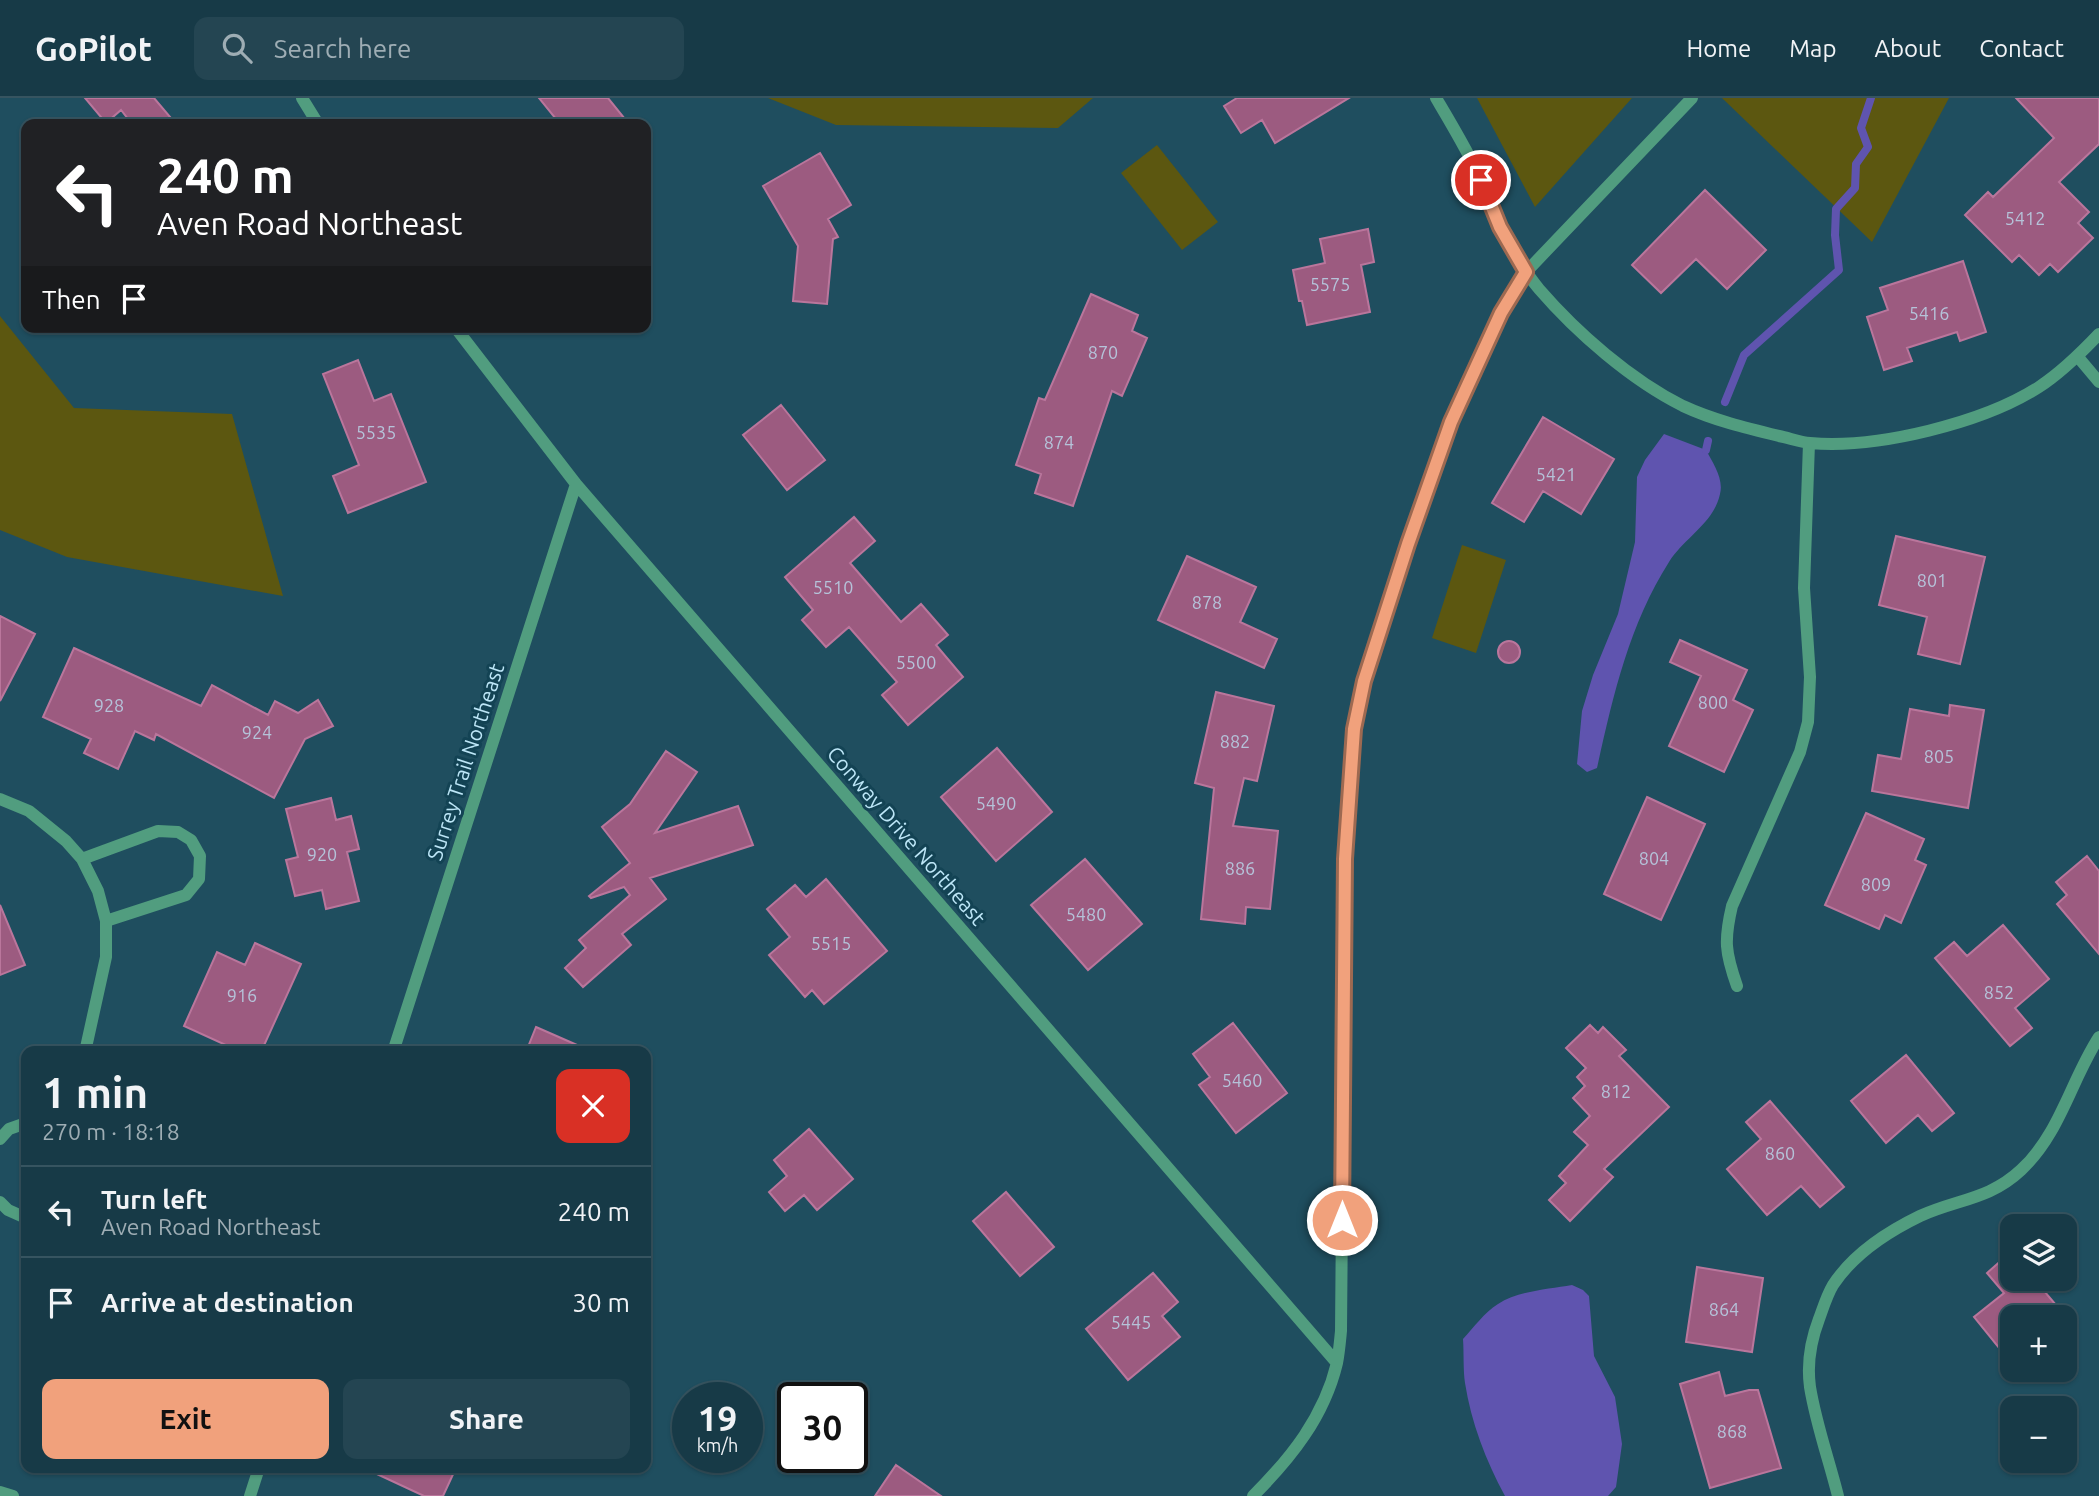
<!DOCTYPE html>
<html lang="en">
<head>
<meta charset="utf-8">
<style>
  :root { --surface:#173a47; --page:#244552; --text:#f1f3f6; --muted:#9eadb4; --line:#365460; --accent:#f1a17c }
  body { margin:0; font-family:Ubuntu,sans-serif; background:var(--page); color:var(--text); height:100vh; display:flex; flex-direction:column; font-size:26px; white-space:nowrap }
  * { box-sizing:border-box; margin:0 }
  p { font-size:23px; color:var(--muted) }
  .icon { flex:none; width:38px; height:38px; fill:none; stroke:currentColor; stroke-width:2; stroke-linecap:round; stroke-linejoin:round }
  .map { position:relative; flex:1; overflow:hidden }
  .sheet { position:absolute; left:21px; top:948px; width:630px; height:427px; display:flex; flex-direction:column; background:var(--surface); border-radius:14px; box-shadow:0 2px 5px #0004,0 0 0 2px var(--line) }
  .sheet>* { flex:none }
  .guide { position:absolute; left:21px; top:21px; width:630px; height:214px; border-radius:14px; box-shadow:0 2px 5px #0004,0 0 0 2px var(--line); background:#202124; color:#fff; overflow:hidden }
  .fabs { position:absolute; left:2000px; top:1116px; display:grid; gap:14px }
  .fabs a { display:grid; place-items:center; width:77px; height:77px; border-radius:14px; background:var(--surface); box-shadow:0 2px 5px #0004,0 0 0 2px var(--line); font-size:35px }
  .speed { position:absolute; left:672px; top:1284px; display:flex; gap:14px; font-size:35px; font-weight:700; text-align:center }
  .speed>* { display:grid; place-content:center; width:91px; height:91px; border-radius:50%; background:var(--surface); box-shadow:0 2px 5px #0004,0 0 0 2px var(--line); line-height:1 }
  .speed small { font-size:18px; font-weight:400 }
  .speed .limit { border:4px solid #111; border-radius:10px; background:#fff; color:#111 }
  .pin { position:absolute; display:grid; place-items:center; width:60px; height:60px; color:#fff; margin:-30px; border:4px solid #fff; border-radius:50%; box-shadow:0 2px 7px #0007 }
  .me { position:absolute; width:77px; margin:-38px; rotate:0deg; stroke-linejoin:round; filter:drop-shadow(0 0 5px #0008) }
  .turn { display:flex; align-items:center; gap:24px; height:147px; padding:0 21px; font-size:32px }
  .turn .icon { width:91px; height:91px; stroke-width:2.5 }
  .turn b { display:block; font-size:49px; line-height:60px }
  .then { display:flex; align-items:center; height:66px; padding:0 21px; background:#0003; gap:14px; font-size:26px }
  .round { display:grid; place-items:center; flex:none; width:74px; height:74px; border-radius:14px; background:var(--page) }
  .summary { display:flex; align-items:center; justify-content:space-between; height:119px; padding:0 21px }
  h1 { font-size:42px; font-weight:600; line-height:52px }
  .primary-button { display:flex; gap:14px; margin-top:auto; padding:14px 21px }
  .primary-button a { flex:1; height:80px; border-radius:14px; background:var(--accent); color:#111; font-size:28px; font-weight:600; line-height:80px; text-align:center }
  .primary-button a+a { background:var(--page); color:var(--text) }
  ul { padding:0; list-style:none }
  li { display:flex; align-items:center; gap:21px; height:91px; padding:0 21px; border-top:2px solid var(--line) }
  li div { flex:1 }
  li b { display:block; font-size:26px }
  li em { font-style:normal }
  header { display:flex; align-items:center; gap:42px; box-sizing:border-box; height:98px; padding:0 35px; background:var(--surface); border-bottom:2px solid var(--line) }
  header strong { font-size:33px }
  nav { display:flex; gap:38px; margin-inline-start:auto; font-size:24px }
  .search { width:490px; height:63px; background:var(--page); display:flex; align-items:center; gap:18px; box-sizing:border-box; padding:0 24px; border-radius:14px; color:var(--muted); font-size:26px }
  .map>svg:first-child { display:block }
</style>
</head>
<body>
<header>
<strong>GoPilot</strong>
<div class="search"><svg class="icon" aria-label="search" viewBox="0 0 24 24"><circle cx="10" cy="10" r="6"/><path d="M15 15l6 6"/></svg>Search here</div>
<nav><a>Home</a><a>Map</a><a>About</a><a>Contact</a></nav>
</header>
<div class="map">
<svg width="2099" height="1398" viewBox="0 0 2099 1398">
  <rect width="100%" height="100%" fill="#1f4e5f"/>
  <!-- green -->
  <path fill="#5c5710" d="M 768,0 L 1093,0 L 1058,30 L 836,27 Z
    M 1477,0 L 1632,0 L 1535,109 Z
    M 1722,0 L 1949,0 L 1872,144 Z
    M 1157,47 L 1218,124 L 1182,152 L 1121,75 Z
    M 0,218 L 74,310 L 232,316 L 283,498 L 67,459 L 0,432 Z
    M 1462,447 L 1506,462 L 1476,555 L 1432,540 Z"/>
  <!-- water -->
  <path fill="#5f54af" d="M 1664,336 L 1706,352 C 1713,365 1724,381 1720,396 C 1714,425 1684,440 1669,464 C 1629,527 1613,598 1597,670 L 1587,674 L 1577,666 L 1582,613 L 1593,577 L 1618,516 L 1635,444 L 1637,379 L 1645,362 Z
    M 1572,1187 L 1583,1192 L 1589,1198 L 1594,1258 L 1615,1299 L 1622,1346 L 1616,1389 L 1608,1398 L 1505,1398 C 1486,1363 1471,1324 1465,1285 C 1463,1271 1464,1255 1463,1241 C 1474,1229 1484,1215 1498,1206 C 1518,1193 1549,1191 1572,1187 Z"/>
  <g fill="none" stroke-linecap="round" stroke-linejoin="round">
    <!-- stream -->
    <path stroke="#5f54af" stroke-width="8" d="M 1725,304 L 1744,257 L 1839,172 L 1835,137 L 1836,111 L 1855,90 L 1856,66 L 1868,49 L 1861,30 L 1871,0
      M 1706,352 L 1708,343"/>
  </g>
  <!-- building -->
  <path fill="#9c5b80" stroke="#ba769c" stroke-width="2" d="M 85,0 L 154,0 L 176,26 L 132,26 L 121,12 L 106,25 Z
    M 539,0 L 608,0 L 629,26 L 560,26 Z
    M 1237,0 L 1349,0 L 1275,45 L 1262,22 L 1241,35 L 1224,8 Z
    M 2016,0 L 2099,0 L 2099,46 L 2059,84 L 2089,114 L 2078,125 L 2093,140 L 2058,174 L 2050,166 L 2039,177 L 2019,157 L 2012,164 L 1965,117 L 1988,94 L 1993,99 L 2054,40 Z
    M 820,55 L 851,107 L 828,121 L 838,139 L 833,141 L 827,206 L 793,203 L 798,148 L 763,88 Z
    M 1705,92 L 1766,152 L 1727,191 L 1696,161 L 1661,195 L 1632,167 Z
    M 1368,131 L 1374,164 L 1361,167 L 1370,214 L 1307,227 L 1302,203 L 1299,203 L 1293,172 L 1325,165 L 1320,141 Z
    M 1963,163 L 1986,234 L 1960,243 L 1957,234 L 1907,250 L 1912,263 L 1884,272 L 1867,219 L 1888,212 L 1880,190 Z
    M 1091,196 L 1138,217 L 1132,233 L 1147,240 L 1122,298 L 1112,293 L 1073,408 L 1035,395 L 1041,376 L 1016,367 L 1039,300 L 1045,302 Z
    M 358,262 L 374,303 L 391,296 L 426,384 L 348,415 L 333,378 L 359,367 L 323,276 Z
    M 781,307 L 825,362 L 787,392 L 743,337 Z
    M 1543,319 L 1614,361 L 1581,416 L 1543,393 L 1524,424 L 1492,405 Z
    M 854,419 L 875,443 L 850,465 L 901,524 L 921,506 L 948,537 L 936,547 L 963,579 L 908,627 L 882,597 L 897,584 L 849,529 L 826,549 L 802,522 L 813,512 L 785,479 Z
    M 1896,438 L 1985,459 L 1960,566 L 1918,556 L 1927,519 L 1879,507 Z
    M 1187,458 L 1256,489 L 1240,524 L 1277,541 L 1264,570 L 1158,522 Z
    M 0,518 L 35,536 L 0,603 Z
    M 1680,542 L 1747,572 L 1733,602 L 1753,612 L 1724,674 L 1669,648 L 1701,578 L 1670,564 Z
    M1498 554a11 11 0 1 1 22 0a11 11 0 1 1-22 0Z
    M 74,550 L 201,608 L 212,587 L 268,617 L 275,603 L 298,615 L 318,602 L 333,628 L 305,641 L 274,700 L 156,636 L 154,642 L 135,633 L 118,671 L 84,655 L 91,641 L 43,619 Z
    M 1216,594 L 1274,608 L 1257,683 L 1244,680 L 1233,728 L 1278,733 L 1270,811 L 1246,809 L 1245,826 L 1201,821 L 1214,690 L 1195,685 Z
    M 1950,607 L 1984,612 L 1968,710 L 1872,693 L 1878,657 L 1901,661 L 1910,611 L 1949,618 Z
    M 997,650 L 1052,714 L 996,763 L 941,699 Z
    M 666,653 L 697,674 L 655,735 L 738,708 L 753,747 L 650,780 L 666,801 L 622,836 L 631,847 L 583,889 L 565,870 L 586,850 L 579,842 L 630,797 L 624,789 L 591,800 L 589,798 L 630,765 L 602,729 L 630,706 Z
    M 1647,699 L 1705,726 L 1661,822 L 1604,796 Z
    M 331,700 L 336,722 L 351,718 L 359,751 L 347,754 L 359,803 L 326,811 L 322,792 L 295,798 L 286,762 L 298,759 L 286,711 Z
    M 1866,715 L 1924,741 L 1915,762 L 1926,767 L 1901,825 L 1885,817 L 1879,831 L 1825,807 Z
    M 2087,758 L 2099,773 L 2099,856 L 2057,806 L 2067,797 L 2056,784 Z
    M 1085,761 L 1142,826 L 1088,872 L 1031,807 Z
    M 826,781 L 887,853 L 824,906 L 812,892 L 805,899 L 769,857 L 790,839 L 767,811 L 795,787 L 806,799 Z
    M 0,807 L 25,867 L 0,877 Z
    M 2003,827 L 2049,881 L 2015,910 L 2032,930 L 2010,948 L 1935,860 L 1954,844 L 1967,858 Z
    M 255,845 L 301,866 L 261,954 L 241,954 L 184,928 L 217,854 L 245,867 Z
    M 1233,925 L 1287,995 L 1236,1035 L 1199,987 L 1210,979 L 1193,956 Z
    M 1590,927 L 1598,935 L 1603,929 L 1626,952 L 1619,958 L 1669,1009 L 1604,1071 L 1613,1079 L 1570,1123 L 1549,1102 L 1566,1085 L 1559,1078 L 1588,1047 L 1574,1034 L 1590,1018 L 1573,1000 L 1585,988 L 1577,979 L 1586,970 L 1566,950 Z
    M 536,929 L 593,954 L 526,954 Z
    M 1906,957 L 1954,1015 L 1932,1033 L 1918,1017 L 1886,1045 L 1851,1003 Z
    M 1770,1003 L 1844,1089 L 1820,1109 L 1801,1088 L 1767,1117 L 1727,1071 L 1761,1041 L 1746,1024 Z
    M 809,1031 L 853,1081 L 817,1112 L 804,1097 L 785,1113 L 769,1094 L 787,1078 L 774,1062 Z
    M 1006,1094 L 1054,1149 L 1020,1178 L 973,1123 Z
    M 2012,1153 L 2012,1181 L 2034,1181 L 2067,1220 L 2012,1220 L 2012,1266 L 1974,1219 L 2004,1195 L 1987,1175 Z
    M 1697,1169 L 1763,1180 L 1752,1254 L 1686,1244 Z
    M 1153,1175 L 1178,1204 L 1162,1218 L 1180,1239 L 1128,1282 L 1086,1231 Z
    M 1719,1274 L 1725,1298 L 1749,1292 L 1758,1292 L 1781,1370 L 1710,1390 L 1680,1286 Z
    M 896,1367 L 941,1398 L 875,1398 Z
    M 364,1370 L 456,1370 L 443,1398 L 424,1398 Z"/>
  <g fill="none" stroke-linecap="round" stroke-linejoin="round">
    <!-- minor -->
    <path stroke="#519d7f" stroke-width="12" d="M 302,0 L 318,26
      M 1436,0 C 1452,27 1469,55 1482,84 C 1498,121 1513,160 1539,191 C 1577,235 1631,282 1683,308 C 1713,322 1746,330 1779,338 C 1789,340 1800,344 1810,345 C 1877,351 1983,325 2039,289 C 2062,274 2081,255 2099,236
      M 455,229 L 576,386 L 1337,1265
      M 2078,259 L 2099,284
      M 0,701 L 29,713 L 66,743 L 82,761 L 98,793 L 106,823 L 106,859 L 85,954
      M 82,761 L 158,733 L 178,734 L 191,742 L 200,758 L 199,781 L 186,797 L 106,823
      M 1737,888 C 1725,854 1724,842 1732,808 L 1800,654 L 1808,624 L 1810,579 L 1804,490 L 1809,345
      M 393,954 L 576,386
      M 0,1041 L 9,1031 L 26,1025
      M 0,1104 L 8,1112 L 26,1120
      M 0,1394 L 13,1398
      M 250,1398 L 259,1370
      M 1253,1398 C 1291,1360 1324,1319 1337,1265 C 1339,1255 1340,1243 1341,1233 L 1345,761 L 1354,631 L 1364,583 L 1408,446 L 1451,324 L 1501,215 L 1526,174 L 1692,0
      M 1838,1398 C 1829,1362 1816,1326 1810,1289 C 1807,1267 1811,1242 1819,1221 C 1823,1210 1827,1197 1833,1187 C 1854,1155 1887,1134 1920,1118 C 1957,1101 1989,1102 2021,1072 C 2060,1036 2071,982 2099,939"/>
  </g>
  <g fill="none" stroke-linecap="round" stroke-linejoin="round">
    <defs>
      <path id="route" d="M 1342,1122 L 1345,761 L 1354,631 L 1364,583 L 1408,446 L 1451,324 L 1501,215 L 1526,174 L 1500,129 L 1481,82"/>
    </defs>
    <!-- route casing -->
    <use href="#route" stroke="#9d6951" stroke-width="18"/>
    <!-- route -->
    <use href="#route" stroke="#f1a17c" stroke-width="12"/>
  </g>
  <g text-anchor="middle" stroke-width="6" stroke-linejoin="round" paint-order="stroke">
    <!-- number labels -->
    <g font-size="18" fill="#b5c3d9">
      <text x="2025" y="127">5412</text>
      <text x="1330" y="193">5575</text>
      <text x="1929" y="222">5416</text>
      <text x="1103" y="261">870</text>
      <text x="376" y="341">5535</text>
      <text x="1059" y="351">874</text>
      <text x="1556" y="383">5421</text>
      <text x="1932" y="489">801</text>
      <text x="833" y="496">5510</text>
      <text x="1207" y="511">878</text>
      <text x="916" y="571">5500</text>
      <text x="1713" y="611">800</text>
      <text x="109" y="614">928</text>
      <text x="257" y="641">924</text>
      <text x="1235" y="650">882</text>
      <text x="1939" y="665">805</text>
      <text x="996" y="712">5490</text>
      <text x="322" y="763">920</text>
      <text x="1654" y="767">804</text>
      <text x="1240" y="777">886</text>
      <text x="1876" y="793">809</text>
      <text x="1086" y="823">5480</text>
      <text x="831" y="852">5515</text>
      <text x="1999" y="901">852</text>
      <text x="242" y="904">916</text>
      <text x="1242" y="989">5460</text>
      <text x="1616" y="1000">812</text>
      <text x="1780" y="1062">860</text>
      <text x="1724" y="1218">864</text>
      <text x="1131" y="1231">5445</text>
      <text x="1732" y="1340">868</text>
    </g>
    <!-- street labels -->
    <g font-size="21" fill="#bde6f7" stroke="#134354">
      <text transform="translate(466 664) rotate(-72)" y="7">Surrey Trail Northeast</text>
      <text transform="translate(906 738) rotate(49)" y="7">Conway Drive Northeast</text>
    </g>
  </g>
</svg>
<div class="fabs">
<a><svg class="icon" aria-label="layers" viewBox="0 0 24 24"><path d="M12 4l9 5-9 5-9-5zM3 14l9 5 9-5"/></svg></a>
<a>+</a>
<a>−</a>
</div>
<div class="speed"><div>19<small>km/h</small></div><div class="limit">30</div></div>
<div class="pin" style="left:1481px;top:82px;background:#d93025"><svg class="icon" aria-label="arrive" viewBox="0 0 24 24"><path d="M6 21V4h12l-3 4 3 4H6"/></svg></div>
<svg class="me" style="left:1342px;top:1122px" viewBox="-20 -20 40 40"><circle r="17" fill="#f1a17c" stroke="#fff" stroke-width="3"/><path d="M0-11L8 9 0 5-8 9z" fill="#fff"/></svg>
<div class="guide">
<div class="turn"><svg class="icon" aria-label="left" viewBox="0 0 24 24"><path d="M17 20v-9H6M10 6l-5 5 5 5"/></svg><div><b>240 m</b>Aven Road Northeast</div></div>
<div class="then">Then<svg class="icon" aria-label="arrive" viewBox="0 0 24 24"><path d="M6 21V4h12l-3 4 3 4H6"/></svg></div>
</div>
<section class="sheet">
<div class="summary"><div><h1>1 min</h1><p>270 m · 18:18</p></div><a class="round" style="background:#d93025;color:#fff"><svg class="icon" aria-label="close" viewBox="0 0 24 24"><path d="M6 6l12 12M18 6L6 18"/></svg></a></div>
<ul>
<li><svg class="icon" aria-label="left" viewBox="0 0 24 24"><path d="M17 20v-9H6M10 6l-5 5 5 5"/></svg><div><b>Turn left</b><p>Aven Road Northeast</p></div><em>240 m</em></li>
<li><svg class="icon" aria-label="arrive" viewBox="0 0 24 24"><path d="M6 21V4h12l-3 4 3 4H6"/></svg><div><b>Arrive at destination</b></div><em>30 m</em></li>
</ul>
<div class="primary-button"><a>Exit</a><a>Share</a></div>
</section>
</div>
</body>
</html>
